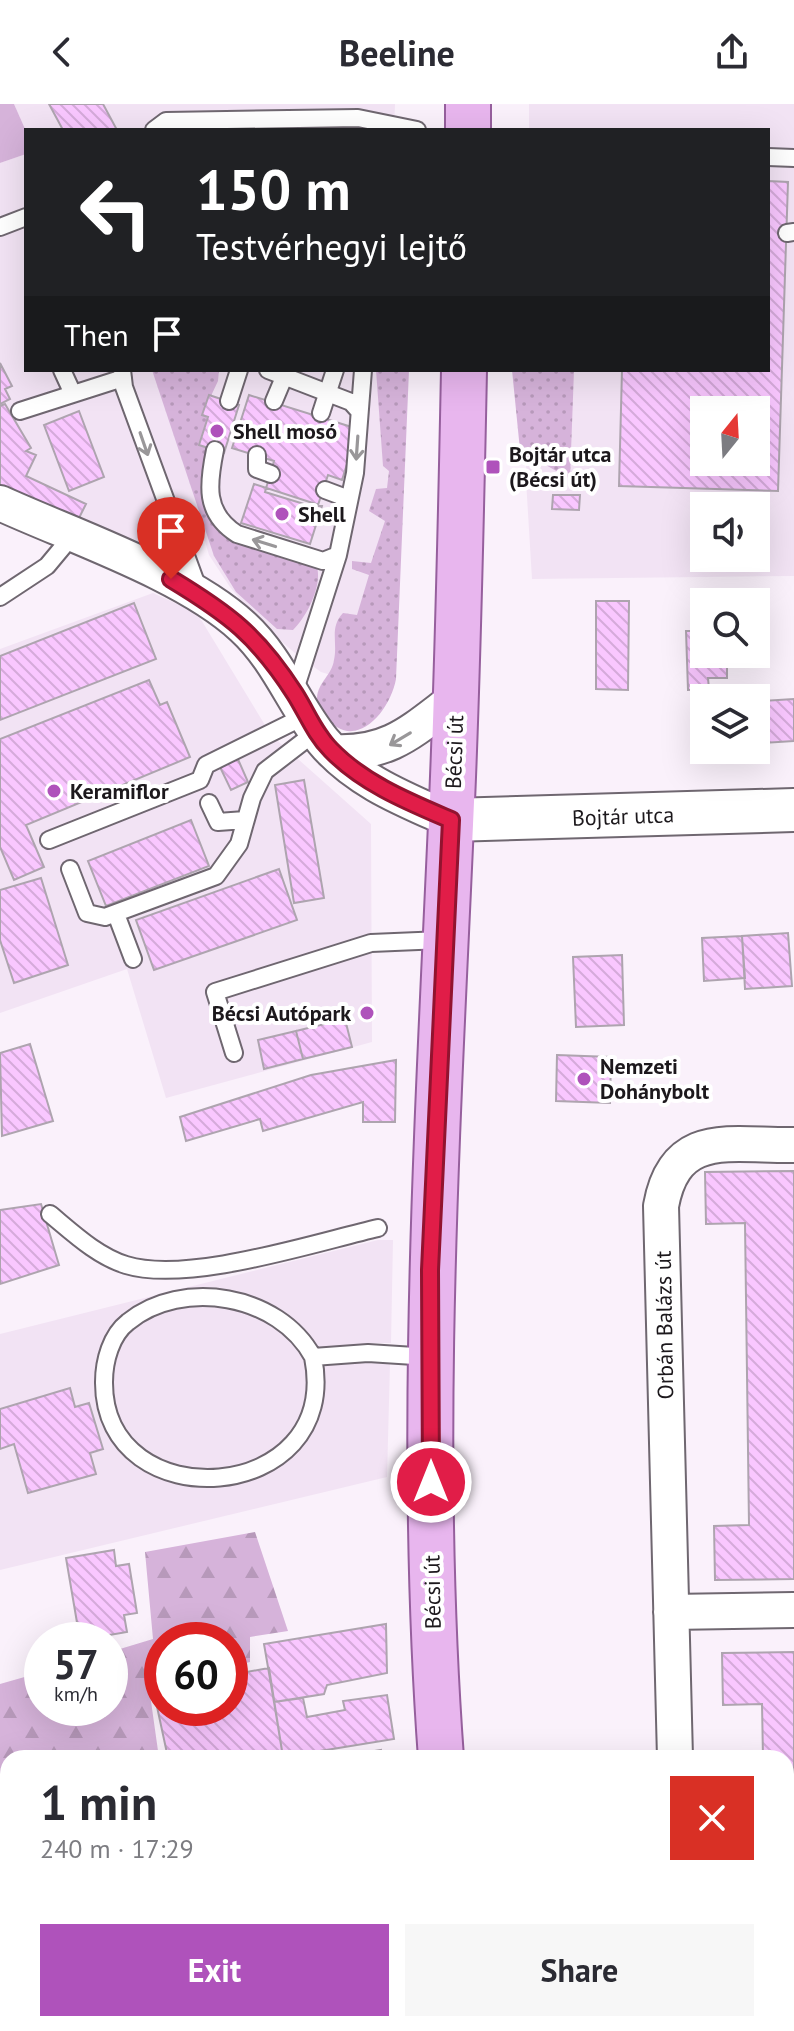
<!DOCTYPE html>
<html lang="en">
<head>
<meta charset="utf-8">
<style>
  :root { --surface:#fff; --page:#f7f7f7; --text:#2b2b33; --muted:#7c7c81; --accent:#af52bb }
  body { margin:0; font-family:"PT Sans",sans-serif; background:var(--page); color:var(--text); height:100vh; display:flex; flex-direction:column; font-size:30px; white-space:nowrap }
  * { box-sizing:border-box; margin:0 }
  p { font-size:26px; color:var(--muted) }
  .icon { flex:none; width:44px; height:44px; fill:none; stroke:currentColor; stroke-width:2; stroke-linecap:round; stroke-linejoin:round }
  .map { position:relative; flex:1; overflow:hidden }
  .side { position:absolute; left:0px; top:1646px; width:794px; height:282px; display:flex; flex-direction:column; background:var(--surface); border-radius:24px 24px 0 0; box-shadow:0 8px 32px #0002 }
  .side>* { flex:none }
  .banner { position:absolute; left:24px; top:24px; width:746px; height:244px; border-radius:0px; box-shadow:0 8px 32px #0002; background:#202124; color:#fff; overflow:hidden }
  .needle { width:52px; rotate:18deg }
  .buttons { position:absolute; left:690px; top:292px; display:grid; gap:16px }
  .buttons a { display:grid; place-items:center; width:80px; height:80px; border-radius:0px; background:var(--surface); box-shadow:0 8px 32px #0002; font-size:40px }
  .speed { position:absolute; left:24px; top:1518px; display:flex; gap:16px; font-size:40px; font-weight:700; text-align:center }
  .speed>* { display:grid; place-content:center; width:104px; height:104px; border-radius:50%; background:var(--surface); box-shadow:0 8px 32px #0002; line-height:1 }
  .speed small { font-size:20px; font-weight:400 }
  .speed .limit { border:12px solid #d22; background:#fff; color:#111 }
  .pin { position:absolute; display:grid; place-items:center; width:68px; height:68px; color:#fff; margin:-82px -34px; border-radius:50% 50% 50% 0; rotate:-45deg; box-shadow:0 0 8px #0007 }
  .pin .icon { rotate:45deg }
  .me { position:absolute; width:88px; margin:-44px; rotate:0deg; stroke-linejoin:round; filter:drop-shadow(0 0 6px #0008) }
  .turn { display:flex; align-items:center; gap:28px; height:168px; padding:0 40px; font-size:36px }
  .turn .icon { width:104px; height:104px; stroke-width:2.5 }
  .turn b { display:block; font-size:56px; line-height:68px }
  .then { display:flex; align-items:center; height:76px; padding:0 40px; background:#0003; gap:16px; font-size:30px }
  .round { display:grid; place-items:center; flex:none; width:84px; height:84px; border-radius:0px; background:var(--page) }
  .headline { display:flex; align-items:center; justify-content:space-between; height:136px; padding:0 40px }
  h1 { font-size:48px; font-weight:700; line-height:60px }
  .action { display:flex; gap:16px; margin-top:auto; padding:16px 40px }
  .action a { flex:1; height:92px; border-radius:0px; background:var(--accent); color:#fff; font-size:32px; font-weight:700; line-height:92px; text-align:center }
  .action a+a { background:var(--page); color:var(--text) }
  header { display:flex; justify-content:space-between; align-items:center; height:104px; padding:0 40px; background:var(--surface); font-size:36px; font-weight:700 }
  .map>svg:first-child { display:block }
</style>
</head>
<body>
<header><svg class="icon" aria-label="back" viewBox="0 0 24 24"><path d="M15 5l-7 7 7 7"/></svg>Beeline<svg class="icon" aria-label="share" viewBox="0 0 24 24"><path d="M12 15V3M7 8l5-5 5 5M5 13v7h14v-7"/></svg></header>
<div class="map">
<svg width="794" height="1927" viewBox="0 0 794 1927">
  <defs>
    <pattern id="grass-dots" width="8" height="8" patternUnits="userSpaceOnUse" patternTransform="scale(2)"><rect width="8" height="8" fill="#d6b3da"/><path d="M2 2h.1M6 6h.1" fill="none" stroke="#b799ba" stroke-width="1.8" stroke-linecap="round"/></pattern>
    <pattern id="forest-firs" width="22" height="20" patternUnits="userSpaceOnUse" patternTransform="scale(2)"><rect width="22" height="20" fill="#d6b3da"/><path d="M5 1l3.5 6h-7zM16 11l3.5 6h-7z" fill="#b799ba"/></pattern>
    <pattern id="building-back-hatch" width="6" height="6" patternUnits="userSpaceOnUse" patternTransform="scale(2)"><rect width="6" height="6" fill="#f9c7ff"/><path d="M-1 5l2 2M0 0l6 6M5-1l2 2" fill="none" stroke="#d5aada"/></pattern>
  </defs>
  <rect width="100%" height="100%" fill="#faf1fb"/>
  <!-- built -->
  <path fill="#f2e3f4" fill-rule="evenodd" d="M 14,0 L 395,0 L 394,26 L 26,27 Z
    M 529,0 L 794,0 L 794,472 L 532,475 L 526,376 L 527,266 L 768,266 L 768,26 L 529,26 ZM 704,306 L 756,306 L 756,358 L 704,358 ZM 704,402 L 756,402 L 756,454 L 704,454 Z
    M 26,50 L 26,266 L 391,266 L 388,574 L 353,578 L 321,568 L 296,550 L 260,519 L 230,483 L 209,451 L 205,437 L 147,424 L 140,448 L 0,388 L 0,59 Z
    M 153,489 L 197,509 L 271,631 L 371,720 L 372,938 L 166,994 L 127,865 L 0,909 L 0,545 Z
    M 378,1136 L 393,1136 L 391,1239 L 368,1239 L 369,1259 L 390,1260 L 387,1373 L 0,1466 L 0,1230 Z"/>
  <!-- grass -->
  <path fill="url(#grass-dots)" d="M 152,266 L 219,266 L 218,277 L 202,311 L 208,314 L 199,341 L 209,344 C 198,377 197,384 212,415 L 316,460 C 324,479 307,513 293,526 L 277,525 L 236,488 L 214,452 Z
    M 376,266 L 409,266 L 396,575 C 390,608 354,651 324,611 C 320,605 316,601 317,594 C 318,578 332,571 334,556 C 338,538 329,524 343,509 L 357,511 L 369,471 L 352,465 L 352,457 L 371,459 L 385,417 L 369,407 L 376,385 L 387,384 L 389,367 L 383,362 Z
    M 512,266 L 574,266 L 570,375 L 520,346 Z"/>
  <!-- forest -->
  <path fill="url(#forest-firs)" d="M 255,1428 L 288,1527 L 250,1533 L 250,1558 L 230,1563 L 230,1536 L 162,1536 L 162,1580 L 149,1583 L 159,1654 L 8,1654 L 8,1920 L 196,1922 L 187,1927 L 0,1927 L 0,1580 L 42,1568 L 42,1604 L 110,1604 L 110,1548 L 153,1535 L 145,1448 Z"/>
  <!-- pitch -->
  <path fill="#d6b3da" d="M 0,0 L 14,0 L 26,27 L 26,50 L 0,59 Z"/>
  <!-- building -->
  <path fill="url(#building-back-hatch)" stroke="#aea4af" stroke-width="2" fill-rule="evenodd" d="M 49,0 L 103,0 L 117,26 L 63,26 Z
    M 768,77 L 788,78 L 778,387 L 619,382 L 622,266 L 768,266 ZM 704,306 L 756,306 L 756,358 L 704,358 Z
    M 0,259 L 12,282 L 5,285 L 10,295 L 0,300 Z
    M 209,291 L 239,301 L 224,349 L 199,341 L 208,313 L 202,311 Z
    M 249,291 L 358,325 L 342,376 L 328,371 L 317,404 L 265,388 L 274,357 L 232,344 Z
    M 5,300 L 31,344 L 26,347 L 36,351 L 26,372 L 86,400 L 76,420 L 0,384 L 0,302 Z
    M 79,307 L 104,373 L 69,387 L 44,321 Z
    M 254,380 L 322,402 L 310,440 L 241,419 Z
    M 553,391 L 580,391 L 579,406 L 552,405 Z
    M 596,497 L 629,497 L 628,586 L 596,585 Z
    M 134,499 L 156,555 L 0,616 L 0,552 Z
    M 686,527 L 704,527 L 704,550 L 727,550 L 727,574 L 708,574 L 709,585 L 688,586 Z
    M 149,576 L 160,601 L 167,598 L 190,653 L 26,721 L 44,763 L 14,776 L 0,743 L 0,635 Z
    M 794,595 L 794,637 L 763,639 L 760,597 Z
    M 237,653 L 248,678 L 231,686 L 219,661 Z
    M 304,676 L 324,794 L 294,799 L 275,681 Z
    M 191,716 L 209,762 L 106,802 L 88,757 Z
    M 279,765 L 297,816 L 154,866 L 136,816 Z
    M 41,774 L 68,861 L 14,879 L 0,836 L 0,786 Z
    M 788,829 L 792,882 L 745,885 L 742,832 Z
    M 742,832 L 745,874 L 704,877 L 702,834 Z
    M 622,851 L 624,921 L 576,923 L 573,853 Z
    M 345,915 L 352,943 L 303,955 L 296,927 Z
    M 296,927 L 303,955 L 264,965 L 258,936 Z
    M 30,940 L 53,1017 L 2,1032 L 0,949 Z
    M 557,951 L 611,953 L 610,999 L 556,997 Z
    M 396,956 L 395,1018 L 363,1018 L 363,998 L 263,1027 L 260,1015 L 186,1037 L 180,1013 L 311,971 Z
    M 794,1067 L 794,1475 L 715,1476 L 714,1422 L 749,1421 L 745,1119 L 706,1120 L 705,1068 Z
    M 41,1100 L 59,1161 L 0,1180 L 0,1106 Z
    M 70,1284 L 75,1303 L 89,1299 L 103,1345 L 90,1349 L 96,1370 L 28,1389 L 14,1340 L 0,1345 L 0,1305 Z
    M 114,1446 L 116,1462 L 129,1460 L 137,1509 L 124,1511 L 127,1528 L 80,1536 L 66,1454 Z
    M 386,1520 L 387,1569 L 327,1581 L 324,1590 L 274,1598 L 264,1540 Z
    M 794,1548 L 794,1927 L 732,1927 L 732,1920 L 786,1920 L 786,1654 L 763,1654 L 762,1600 L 723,1601 L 722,1549 Z
    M 269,1564 L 283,1653 L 168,1654 L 153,1584 L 162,1582 L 162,1604 L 230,1604 L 230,1571 Z
    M 387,1591 L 394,1635 L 283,1653 L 274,1598 L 303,1594 L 307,1613 L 345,1606 L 343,1597 Z
    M 381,1646 L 382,1654 L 333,1654 Z
    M 294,1920 L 340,1920 L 342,1927 L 270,1927 Z"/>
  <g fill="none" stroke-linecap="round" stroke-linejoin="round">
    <defs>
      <path id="service" d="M 154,26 L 166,17 L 358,14 L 417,26
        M 768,53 L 794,54
        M 0,123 L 26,113
        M 787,129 L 794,128
        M 62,266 L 73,290
        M 122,266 L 124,283 L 199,487
        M 268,266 L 351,298 L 359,307
        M 229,297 L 239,266
        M 274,297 L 287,266
        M 20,307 L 123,274
        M 321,309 L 335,266
        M 215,346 C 208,380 204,409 237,430 L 323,457 L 338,451
        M 257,351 L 257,365 L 271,370
        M 325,386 L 341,392 L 348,401
        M 0,493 L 47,462 L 72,432
        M 294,589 L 338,451 L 355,369 L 363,266
        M 209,699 L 218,718 L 245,716
        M 49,736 L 200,676 L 206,661 L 307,611
        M 70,765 L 87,809 L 105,813 L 216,772 L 239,740 L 252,694 L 265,667 L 317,627
        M 116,810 L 133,855
        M 234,949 L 215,888 L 371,839 L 442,836
        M 50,1110 C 73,1129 97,1152 126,1161 C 188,1180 313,1139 378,1124
        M 313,1253 C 279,1190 182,1174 128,1218 C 111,1231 104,1257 104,1278 C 103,1417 343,1402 313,1253 L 368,1249 L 430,1253"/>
      <path id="minor" d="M 0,399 C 72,432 186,470 243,523 C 278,555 294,601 323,637 C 356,677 406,696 451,716
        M 333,648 C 390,651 413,626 456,594
        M 671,1508 L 794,1506
        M 675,1654 L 661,1102 C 675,1024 731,1042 794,1041
        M 555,1920 L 580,1927
        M 682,1920 L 683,1927
        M 508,1927 L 529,1920"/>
      <path id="tertiary" d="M 451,716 L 794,706"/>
      <path id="primary" d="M 468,26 L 468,0
        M 441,1654 C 418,1341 437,1033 451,720 C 458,568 461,417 464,266
        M 465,1920 L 466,1927"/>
    </defs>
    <!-- service casing -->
    <use href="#service" stroke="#6f6770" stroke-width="20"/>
    <!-- minor casing -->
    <use href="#minor" stroke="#6f6770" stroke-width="38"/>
    <!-- tertiary casing -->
    <use href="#tertiary" stroke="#6f6770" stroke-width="46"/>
    <!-- primary casing -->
    <use href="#primary" stroke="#965f9d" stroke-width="48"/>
    <!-- service -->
    <use href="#service" stroke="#fff" stroke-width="16"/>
    <!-- minor -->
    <use href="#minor" stroke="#fff" stroke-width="34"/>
    <!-- tertiary -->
    <use href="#tertiary" stroke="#fff" stroke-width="42"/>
    <!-- primary -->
    <use href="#primary" stroke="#e8b6ee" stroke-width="44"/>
  </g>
  <!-- one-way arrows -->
  <defs><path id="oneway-shaft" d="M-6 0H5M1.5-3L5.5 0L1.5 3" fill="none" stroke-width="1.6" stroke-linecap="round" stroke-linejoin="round" transform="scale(2)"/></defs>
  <g stroke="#999799">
    <use href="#oneway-shaft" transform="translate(144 340) rotate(71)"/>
    <use href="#oneway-shaft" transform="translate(357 344) rotate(94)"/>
    <use href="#oneway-shaft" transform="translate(264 439) rotate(-163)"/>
    <use href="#oneway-shaft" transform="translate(400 635) rotate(149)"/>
  </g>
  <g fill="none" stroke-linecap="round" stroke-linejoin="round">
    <defs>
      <path id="route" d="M 171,475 C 229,510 258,532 295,590 C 307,609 315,630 331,646 C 364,680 409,698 451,716 L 430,1166 L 431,1378"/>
    </defs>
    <!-- route casing -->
    <use href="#route" stroke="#92132f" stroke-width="20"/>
    <!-- route -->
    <use href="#route" stroke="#e11d48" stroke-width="14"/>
  </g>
  <!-- markers -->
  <g fill="#af52bb" stroke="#fff" stroke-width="3">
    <circle cx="217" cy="327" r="8"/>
    <rect x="485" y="355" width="16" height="16" rx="4"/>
    <circle cx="282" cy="410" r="8"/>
    <circle cx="54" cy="687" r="8"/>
    <circle cx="367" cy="909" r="8"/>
    <circle cx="584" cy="975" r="8"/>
  </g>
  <g text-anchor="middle" stroke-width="8" stroke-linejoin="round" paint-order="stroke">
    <!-- poi labels -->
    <g font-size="22" font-weight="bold" fill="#1c181c" stroke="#fff" text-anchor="start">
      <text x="233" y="335">Shell mosó</text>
      <text x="509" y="358">Bojtár utca<tspan x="509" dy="25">(Bécsi út)</tspan></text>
      <text x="298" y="418">Shell</text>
      <text x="70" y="695">Keramiflor</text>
      <text x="351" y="917" text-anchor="end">Bécsi Autópark</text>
      <text x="600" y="970">Nemzeti<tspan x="600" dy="25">Dohánybolt</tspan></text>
    </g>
    <!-- street labels -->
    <g font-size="22" fill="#1c181c" stroke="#fff">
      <text transform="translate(454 648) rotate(-88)" y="8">Bécsi út</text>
      <text transform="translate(623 712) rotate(-2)" y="8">Bojtár utca</text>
      <text transform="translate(664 1221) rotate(-91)" y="8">Orbán Balázs út</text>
      <text transform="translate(432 1488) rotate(-91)" y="8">Bécsi út</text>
    </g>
  </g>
</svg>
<div class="buttons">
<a><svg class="needle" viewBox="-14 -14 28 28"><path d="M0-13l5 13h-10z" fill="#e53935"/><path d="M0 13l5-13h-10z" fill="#7c7c81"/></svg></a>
<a><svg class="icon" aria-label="sound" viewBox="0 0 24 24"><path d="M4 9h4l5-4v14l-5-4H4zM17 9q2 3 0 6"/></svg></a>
<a><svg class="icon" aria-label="search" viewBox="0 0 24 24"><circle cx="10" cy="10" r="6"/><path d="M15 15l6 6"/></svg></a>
<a><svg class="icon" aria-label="layers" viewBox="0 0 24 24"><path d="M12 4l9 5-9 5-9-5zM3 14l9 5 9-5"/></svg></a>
</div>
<div class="speed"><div>57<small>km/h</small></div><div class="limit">60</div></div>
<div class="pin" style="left:171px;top:475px;background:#d93025"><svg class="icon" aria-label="arrive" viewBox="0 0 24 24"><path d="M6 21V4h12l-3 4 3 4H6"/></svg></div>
<svg class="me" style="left:431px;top:1378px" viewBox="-20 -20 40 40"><circle r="17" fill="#e11d48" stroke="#fff" stroke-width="3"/><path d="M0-11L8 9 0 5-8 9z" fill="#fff"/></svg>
<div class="banner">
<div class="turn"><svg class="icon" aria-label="left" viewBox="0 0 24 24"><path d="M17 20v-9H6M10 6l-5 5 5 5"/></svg><div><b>150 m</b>Testvérhegyi lejtő</div></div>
<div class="then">Then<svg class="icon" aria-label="arrive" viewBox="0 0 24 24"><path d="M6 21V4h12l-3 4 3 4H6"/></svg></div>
</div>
<section class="side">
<div class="headline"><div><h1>1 min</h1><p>240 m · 17:29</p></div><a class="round" style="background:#d93025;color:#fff"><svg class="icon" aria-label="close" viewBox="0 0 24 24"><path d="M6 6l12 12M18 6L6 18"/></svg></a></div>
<div class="action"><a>Exit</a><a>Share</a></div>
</section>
</div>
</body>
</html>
